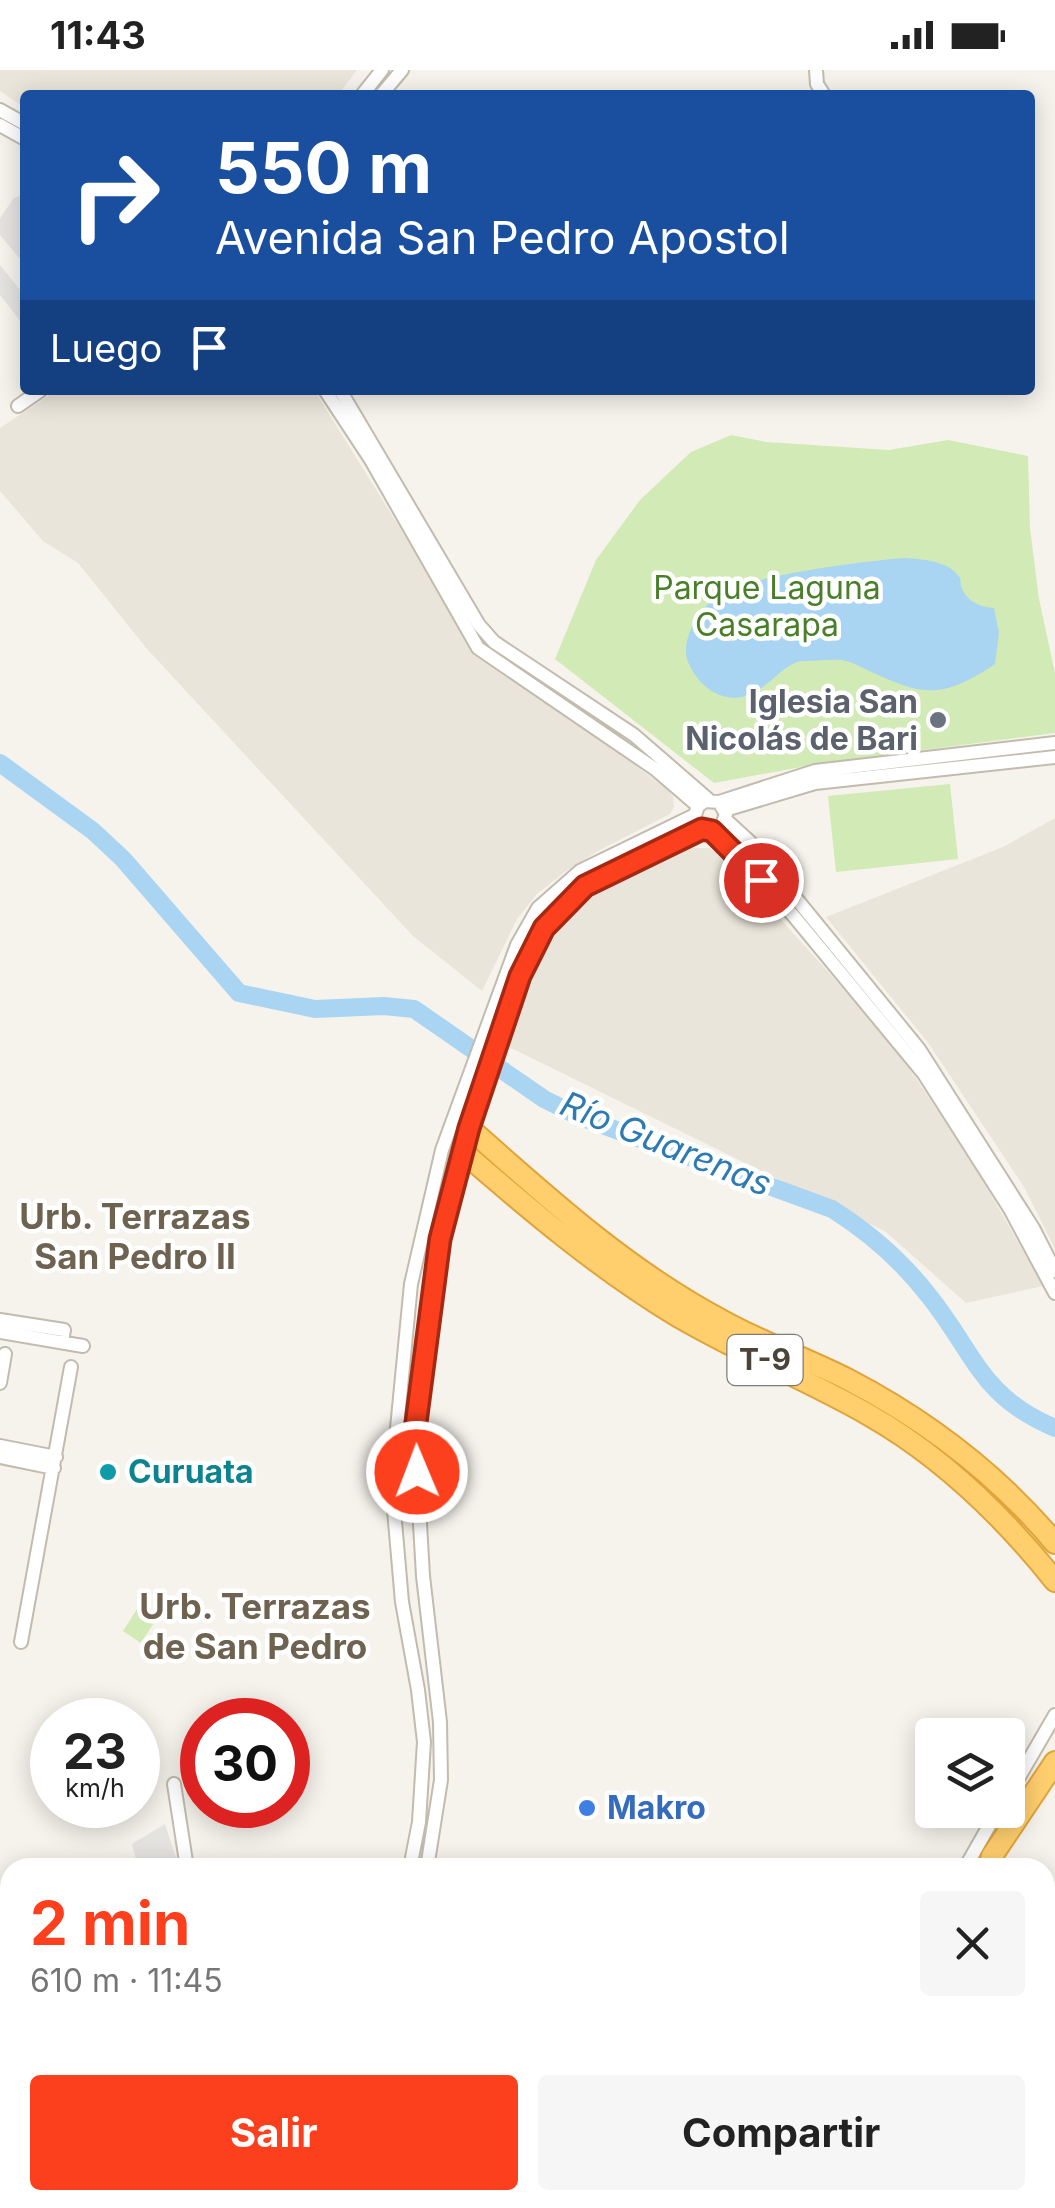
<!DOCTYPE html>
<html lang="es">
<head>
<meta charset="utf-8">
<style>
  :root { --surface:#fff; --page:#f6f6f6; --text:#222; --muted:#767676; --accent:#fc3f1d }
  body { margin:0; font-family:Inter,sans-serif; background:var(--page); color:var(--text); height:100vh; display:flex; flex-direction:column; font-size:38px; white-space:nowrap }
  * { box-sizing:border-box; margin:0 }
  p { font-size:32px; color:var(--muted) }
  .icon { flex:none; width:55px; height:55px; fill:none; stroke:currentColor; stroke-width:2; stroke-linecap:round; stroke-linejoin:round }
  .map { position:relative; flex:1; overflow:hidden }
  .details { position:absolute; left:0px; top:1788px; width:1055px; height:352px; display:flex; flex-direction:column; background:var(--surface); border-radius:30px 30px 0 0; box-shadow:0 5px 25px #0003 }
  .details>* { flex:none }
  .top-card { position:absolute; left:20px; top:20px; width:1015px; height:305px; border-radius:10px; box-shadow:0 5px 25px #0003; background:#1a4fa0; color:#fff; overflow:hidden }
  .controls { position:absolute; left:915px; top:1648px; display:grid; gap:20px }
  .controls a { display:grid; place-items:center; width:110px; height:110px; border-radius:10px; background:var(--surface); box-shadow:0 5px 25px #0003; font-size:50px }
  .speed { position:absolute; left:30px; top:1628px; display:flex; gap:20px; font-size:50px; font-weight:700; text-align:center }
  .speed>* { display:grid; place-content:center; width:130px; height:130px; border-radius:50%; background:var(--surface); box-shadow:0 5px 25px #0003; line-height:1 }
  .speed small { font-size:25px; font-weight:400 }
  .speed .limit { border:15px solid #d22; background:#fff; color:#111 }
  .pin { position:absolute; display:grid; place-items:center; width:85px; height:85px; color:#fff; margin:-42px; border:5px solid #fff; border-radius:50%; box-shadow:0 2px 10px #0007 }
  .me { position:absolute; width:110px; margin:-55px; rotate:359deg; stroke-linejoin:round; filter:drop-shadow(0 0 8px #0008) }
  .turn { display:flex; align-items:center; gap:35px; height:210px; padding:0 30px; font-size:45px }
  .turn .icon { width:130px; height:130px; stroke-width:2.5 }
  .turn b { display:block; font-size:70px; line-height:85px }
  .then { display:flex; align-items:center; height:95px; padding:0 30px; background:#0003; gap:20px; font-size:38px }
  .round { display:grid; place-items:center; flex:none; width:105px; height:105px; border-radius:10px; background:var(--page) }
  .overview { display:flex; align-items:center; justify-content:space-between; height:170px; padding:0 30px }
  h1 { font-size:60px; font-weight:700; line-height:75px; color:var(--accent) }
  .action { display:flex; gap:20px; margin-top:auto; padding:20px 30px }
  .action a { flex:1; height:115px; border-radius:10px; background:var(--accent); color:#fff; font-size:40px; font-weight:700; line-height:115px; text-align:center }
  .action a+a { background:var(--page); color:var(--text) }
  .status { display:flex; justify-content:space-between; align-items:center; height:70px; padding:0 50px; background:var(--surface); direction:ltr }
  .status svg { height:28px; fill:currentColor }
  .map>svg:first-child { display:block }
</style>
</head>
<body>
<div class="status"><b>11:43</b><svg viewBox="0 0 49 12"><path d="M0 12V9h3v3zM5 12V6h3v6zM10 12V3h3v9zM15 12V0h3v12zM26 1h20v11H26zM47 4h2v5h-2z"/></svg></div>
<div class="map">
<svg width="1055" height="2138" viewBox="0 0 1055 2138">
  <rect width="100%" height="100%" fill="#f6f3ec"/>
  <!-- residential -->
  <path fill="#eae5da" d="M 0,0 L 357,0 L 338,25 L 25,25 L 25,38 L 0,21 Z
    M 57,320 L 314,320 L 478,583 L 501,596 L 667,719 L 673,727 L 674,737 L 670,744 L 598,781 L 566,801 L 537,824 L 517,849 L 482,921 L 413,866 L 147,579 L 78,493 L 43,471 L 0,421 L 0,358 Z
    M 1055,748 L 1055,1179 L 1024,1117 L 929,974 L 826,847 L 1003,777 Z
    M 688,778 L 709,778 L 725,788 L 890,970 L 973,1093 L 1043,1216 L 966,1233 L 886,1162 L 507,976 L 544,881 L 570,846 L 590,827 Z"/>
  <!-- green -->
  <path fill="#d2eab5" d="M 731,365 L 766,372 L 889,380 L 948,370 L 1028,386 L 1030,458 L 1039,529 L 1055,603 L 1055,663 L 823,693 L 714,713 L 555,589 L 596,490 L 640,430 L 691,382 Z
    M 950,714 L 958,789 L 836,802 L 828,726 Z
    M 141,1533 L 159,1545 L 141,1573 L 123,1561 Z"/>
  <!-- parking -->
  <path fill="#e5e3e0" d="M 25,124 L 25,195 L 0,165 L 0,148 L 14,128 Z
    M 0,195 L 25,226 L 25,257 L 0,225 Z
    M 165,1754 L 179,1797 L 138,1797 L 132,1774 Z"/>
  <!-- water -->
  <path fill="#a9d4f2" d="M 905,488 C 922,489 950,491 960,508 C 961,510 960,513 961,516 C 966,531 979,537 994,538 L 999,563 L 995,594 C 947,626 927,628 876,604 C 866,600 852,591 841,590 C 829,589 815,591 803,591 C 779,592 760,637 723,626 C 706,621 693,606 687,589 C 681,568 701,536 719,525 C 752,505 864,491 905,488 Z"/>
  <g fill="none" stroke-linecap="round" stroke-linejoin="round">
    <!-- river -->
    <path stroke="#a9d4f2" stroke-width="18" d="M 0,693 L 93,761 L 123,789 L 239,923 L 315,939 L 384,936 L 414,939 L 544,1029 L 578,1046 L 832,1139 C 870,1163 902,1191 929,1226 C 976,1285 980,1326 1055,1358"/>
    <defs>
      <path id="minor" d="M 816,0 L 817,14 L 824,25
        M 362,25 L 382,0
        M 381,25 L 402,0
        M 0,40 L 25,54
        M 0,55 L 25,69
        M 325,320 L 371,390 L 478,578 L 655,699 L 698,736
        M 340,320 L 479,555 L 494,572 L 634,665 L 709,730
        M 18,336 L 41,320
        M 725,740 L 815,713 L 1055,687
        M 726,750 L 750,772 L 919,979 L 1033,1158 L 1055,1201
        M 712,761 L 732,778 L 792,844 L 924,1004 L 1010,1139 L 1055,1223
        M 0,1250 L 64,1260 L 62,1272
        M 0,1262 L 83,1276
        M 0,1313 L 5,1284
        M 0,1376 L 56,1387
        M 0,1387 L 54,1398
        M 21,1572 L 71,1297
        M 174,1714 L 187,1798
        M 1008,1726 L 1055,1645
        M 410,1798 L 419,1752 L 424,1672 L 418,1620 L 402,1532 L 394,1440 L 397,1358 L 411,1214 L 442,1080 L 517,875 L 538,838 L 580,801 L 695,745 L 698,736 L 705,731 L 719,732 L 815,701 L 1055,673
        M 427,1798 L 441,1710 L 440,1652 L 423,1506 L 415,1367 L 430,1234 L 452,1114 L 501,958 L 520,906 L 544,858 L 585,816 L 702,759 L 712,761 L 721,758 L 726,744 L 719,732
        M 965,1798 L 998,1740
        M 0,1888 L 10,1891
        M 0,1950 L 10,1951"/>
      <path id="major" d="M 1045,1934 L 1055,1931"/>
      <path id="highway" d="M 469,1058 C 549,1129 628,1201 723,1251 C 763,1273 807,1289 847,1309 C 926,1350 998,1405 1055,1473
        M 463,1082 C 530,1140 597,1197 674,1244 C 736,1281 806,1309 869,1345 C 943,1387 1003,1446 1055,1511
        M 989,1798 L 992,1786 L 1055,1692
        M 1045,1875 L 1055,1873
        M 1045,1896 L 1055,1892
        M 0,1900 L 10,1902
        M 0,1930 L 10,1931
        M 1045,1976 L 1055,1978"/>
    </defs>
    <!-- minor casing -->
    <use href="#minor" stroke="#c2bbae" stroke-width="16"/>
    <!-- major casing -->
    <use href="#major" stroke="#e6c16a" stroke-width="21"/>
    <!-- highway casing -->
    <use href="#highway" stroke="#e0a43c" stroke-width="24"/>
    <!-- minor -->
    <use href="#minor" stroke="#fff" stroke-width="12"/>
    <!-- major -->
    <use href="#major" stroke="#ffe39c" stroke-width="18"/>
    <!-- highway -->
    <use href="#highway" stroke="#ffcf6e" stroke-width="20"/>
  </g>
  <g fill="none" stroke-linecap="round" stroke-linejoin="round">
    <defs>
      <path id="route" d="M 417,1402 L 414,1368 L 440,1169 L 469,1058 L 520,906 L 544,858 L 585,816 L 702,759 L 712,761 L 761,810"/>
    </defs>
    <!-- route casing -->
    <use href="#route" stroke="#a42913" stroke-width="25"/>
    <!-- route -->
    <use href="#route" stroke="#fc3f1d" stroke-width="18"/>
  </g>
  <!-- markers -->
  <circle fill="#6b7280" stroke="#fff" stroke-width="4" cx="938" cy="650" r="10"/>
  <circle fill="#0f9aa8" stroke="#fff" stroke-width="4" cx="108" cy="1402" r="10"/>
  <circle fill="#3f7fe0" stroke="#fff" stroke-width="4" cx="587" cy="1738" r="10"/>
  <g text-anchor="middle" stroke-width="9" stroke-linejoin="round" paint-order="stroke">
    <!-- shield labels -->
    <rect fill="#fff" stroke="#817c74" stroke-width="2.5" x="727.5" y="1265" width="75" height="50" rx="8"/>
    <g font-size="30" font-weight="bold" fill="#4b4439">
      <text x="765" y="1300">T-9</text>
    </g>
    <!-- park labels -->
    <g font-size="32" fill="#4a7f2a" stroke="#fff">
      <text x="767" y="529">Parque Laguna<tspan x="767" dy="37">Casarapa</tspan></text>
    </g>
    <!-- worship labels -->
    <g font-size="32" font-weight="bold" fill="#5b616d" stroke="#fff" text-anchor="end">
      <text x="918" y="643">Iglesia San<tspan x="918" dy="37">Nicolás de Bari</tspan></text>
    </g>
    <!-- culture labels -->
    <g font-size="32" font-weight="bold" fill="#0d838f" stroke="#fff" text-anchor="start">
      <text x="128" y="1413">Curuata</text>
    </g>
    <!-- shop labels -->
    <g font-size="32" font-weight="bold" fill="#366cbe" stroke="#fff" text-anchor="start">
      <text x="607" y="1749">Makro</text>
    </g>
    <!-- water labels -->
    <g font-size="35" font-style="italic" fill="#2e7ab2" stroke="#fff">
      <text transform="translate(666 1074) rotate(22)" y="12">Río Guarenas</text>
    </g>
    <!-- neighbourhood labels -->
    <g font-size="35" font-weight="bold" fill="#6e6250" stroke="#fff">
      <text x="135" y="1159">Urb. Terrazas<tspan x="135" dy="40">San Pedro II</tspan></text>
      <text x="255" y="1549">Urb. Terrazas<tspan x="255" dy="40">de San Pedro</tspan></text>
    </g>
  </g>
</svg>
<div class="controls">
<a><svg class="icon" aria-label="layers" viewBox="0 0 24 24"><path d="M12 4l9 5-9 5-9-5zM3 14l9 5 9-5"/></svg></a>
</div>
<div class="speed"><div>23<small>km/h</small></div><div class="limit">30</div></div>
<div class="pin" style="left:761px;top:810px;background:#d93025"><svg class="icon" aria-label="arrive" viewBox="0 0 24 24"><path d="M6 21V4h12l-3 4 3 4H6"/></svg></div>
<svg class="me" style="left:417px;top:1402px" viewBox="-20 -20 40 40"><circle r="17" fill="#fc3f1d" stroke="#fff" stroke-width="3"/><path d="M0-11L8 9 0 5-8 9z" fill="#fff"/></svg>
<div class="top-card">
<div class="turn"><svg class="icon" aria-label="right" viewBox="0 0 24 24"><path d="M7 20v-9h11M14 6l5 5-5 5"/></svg><div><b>550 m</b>Avenida San Pedro Apostol</div></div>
<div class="then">Luego<svg class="icon" aria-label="arrive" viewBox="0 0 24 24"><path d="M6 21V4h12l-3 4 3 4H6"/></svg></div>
</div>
<section class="details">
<div class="overview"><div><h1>2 min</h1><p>610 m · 11:45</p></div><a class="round"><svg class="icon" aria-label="close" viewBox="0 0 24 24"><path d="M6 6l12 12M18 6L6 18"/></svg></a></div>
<div class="action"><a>Salir</a><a>Compartir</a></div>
</section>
</div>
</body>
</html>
